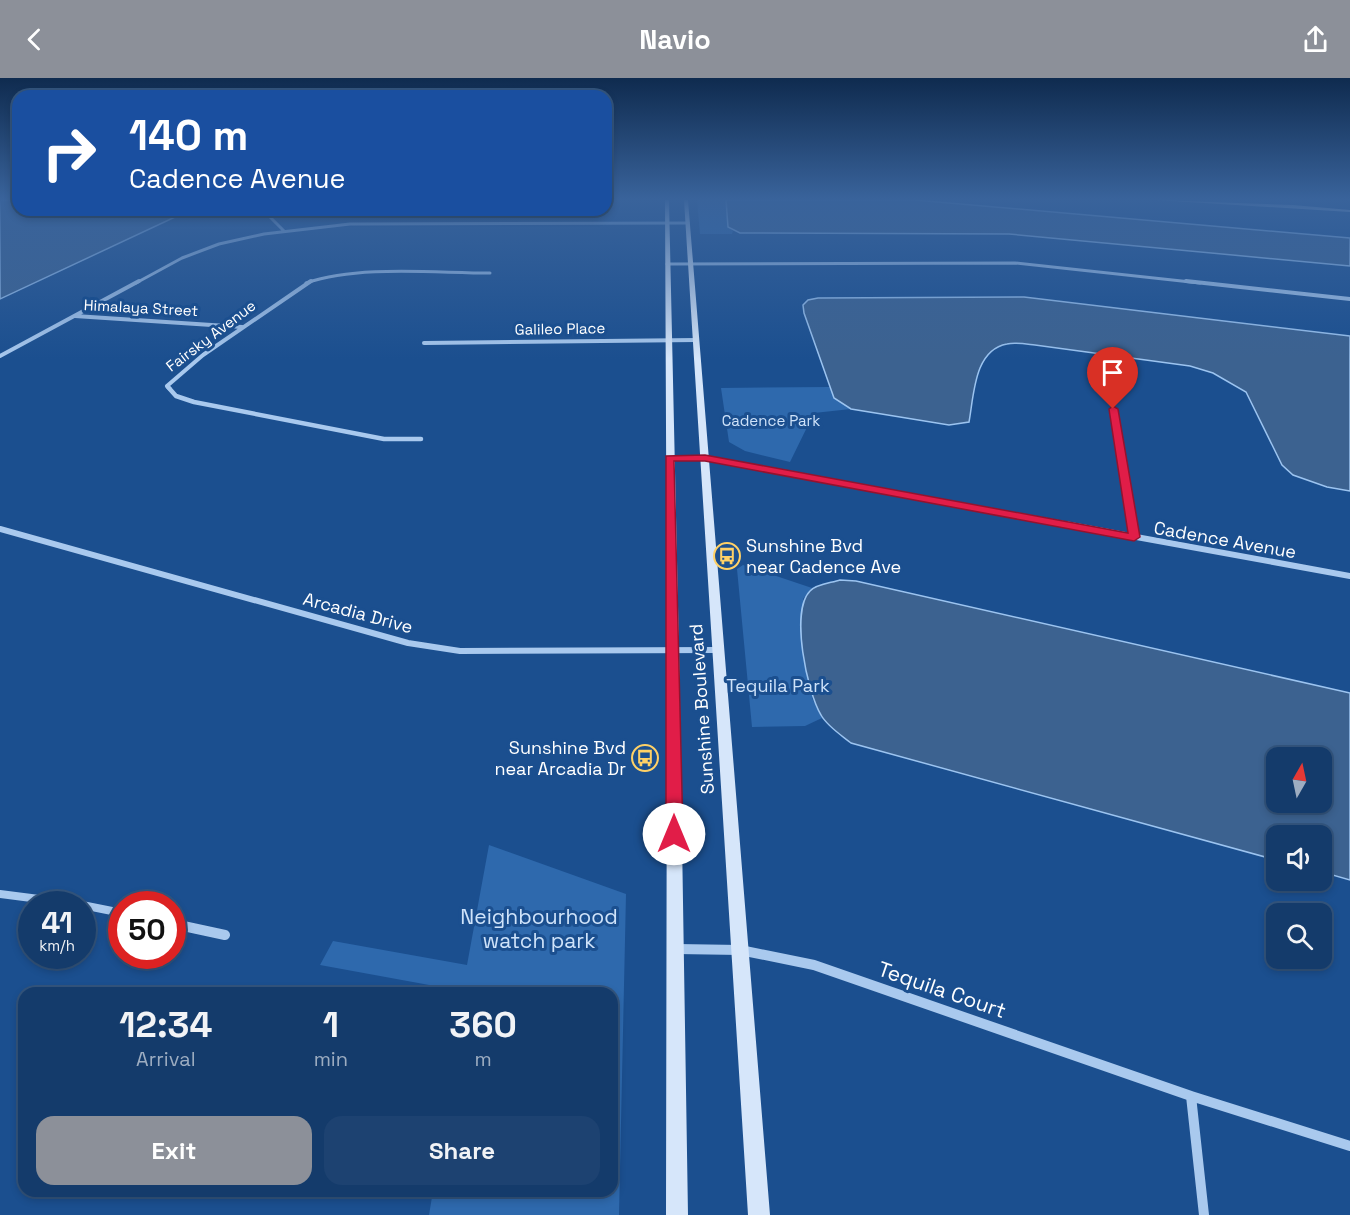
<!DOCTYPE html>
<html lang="en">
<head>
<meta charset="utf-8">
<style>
  :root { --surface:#143b6b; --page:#1d4271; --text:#f1f3f6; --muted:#9dadc1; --line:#33557e; --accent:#8c9099 }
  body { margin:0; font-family:"Space Grotesk",sans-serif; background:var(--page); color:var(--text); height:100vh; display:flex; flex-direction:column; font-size:22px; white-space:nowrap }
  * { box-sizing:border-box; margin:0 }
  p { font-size:20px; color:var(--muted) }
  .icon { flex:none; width:33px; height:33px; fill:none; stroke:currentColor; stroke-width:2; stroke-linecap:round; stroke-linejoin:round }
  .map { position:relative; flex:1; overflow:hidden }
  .details { position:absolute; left:18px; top:909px; width:600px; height:210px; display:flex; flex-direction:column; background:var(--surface); border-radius:18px; box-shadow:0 3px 9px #0003,0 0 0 2px var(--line) }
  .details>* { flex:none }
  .hud { position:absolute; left:12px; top:12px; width:600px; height:126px; border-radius:18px; box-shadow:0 3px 9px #0003,0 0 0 2px var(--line); background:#1a4fa0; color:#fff; overflow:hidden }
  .needle { width:39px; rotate:9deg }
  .controls { position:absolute; left:1266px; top:669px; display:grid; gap:12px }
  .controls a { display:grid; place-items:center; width:66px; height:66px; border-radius:12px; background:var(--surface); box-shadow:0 3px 9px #0003,0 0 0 2px var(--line); font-size:30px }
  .speed { position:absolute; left:18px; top:813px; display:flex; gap:12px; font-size:30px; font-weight:700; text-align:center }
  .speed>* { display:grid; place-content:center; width:78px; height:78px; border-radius:50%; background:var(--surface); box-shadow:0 3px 9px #0003,0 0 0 2px var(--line); line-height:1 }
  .speed small { font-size:15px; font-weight:400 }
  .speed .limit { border:9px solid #d22; background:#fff; color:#111 }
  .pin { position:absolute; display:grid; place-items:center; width:51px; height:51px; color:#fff; margin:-62px -26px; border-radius:50% 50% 50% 0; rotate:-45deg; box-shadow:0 0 6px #0007 }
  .pin .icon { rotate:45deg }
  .me { position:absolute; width:66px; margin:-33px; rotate:0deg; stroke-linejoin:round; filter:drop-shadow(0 0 4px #0008) }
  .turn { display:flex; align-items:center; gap:21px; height:126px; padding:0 18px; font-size:27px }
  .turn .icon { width:78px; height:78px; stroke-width:2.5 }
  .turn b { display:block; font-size:42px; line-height:51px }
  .eta { display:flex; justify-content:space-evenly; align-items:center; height:102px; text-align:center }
  .eta b { font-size:36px; font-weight:700; line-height:42px }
  .primary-button { display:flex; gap:12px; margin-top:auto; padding:12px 18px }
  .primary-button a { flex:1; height:69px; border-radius:18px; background:var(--accent); color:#fff; font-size:24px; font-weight:700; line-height:69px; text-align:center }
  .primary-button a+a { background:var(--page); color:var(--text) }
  header { display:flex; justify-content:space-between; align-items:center; height:78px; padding:0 18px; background:var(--accent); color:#fff; font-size:27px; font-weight:700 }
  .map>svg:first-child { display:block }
</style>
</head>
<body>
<header><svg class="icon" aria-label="back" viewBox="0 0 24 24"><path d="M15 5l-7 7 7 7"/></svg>Navio<svg class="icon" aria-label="share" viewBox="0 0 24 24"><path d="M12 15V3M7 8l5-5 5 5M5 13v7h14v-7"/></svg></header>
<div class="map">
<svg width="1350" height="1137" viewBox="0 0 1350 1137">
  <rect width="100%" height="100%" fill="#1b4f8f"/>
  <!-- green -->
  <path fill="#2e69ad" d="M 697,122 L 726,122 L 728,149 L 733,153 L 732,156 L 700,156 Z
    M 830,309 L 834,320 L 851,331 L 814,335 L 790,384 L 745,373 L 729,364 L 721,310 Z
    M 743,487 L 812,510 L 803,521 L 812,620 L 822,640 L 805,648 L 752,649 L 737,491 Z
    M 489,767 L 626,816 L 619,1137 L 429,1137 L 433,1113 L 612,1113 L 612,915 L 462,915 L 462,913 L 320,887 L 333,863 L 467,887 Z"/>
  <!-- water -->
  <path fill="#3c6290" stroke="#9cc4f0" stroke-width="1.5" fill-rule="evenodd" d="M 0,122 L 18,122 L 18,132 L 190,132 L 0,221 Z
    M 726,122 L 915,122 L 1350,160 L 1350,188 L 1009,156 L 740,155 L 728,149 Z
    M 1024,219 L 1350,258 L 1350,413 L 1327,409 L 1293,397 L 1282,387 L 1246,314 L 1213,295 L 1190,288 L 1035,267 C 1026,266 1015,264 1007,266 C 974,272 974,317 969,344 L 949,347 L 851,331 L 834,320 L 804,235 L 803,227 L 808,222 L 818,220 Z
    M 840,502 L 856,503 L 1350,615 L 1350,802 L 1322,794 L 1322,758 L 1276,758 L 1276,782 L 851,665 C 841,657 827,648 821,637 C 807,614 790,533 810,513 C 816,506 831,505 840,502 ZM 1276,680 L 1322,680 L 1322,724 L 1276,724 Z"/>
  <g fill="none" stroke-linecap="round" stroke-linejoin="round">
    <!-- minor-far5 -->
    <path stroke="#a9c9ee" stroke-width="3" d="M 269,132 L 266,135 L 284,153
      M 667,186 L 1015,185 L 1200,205
      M 136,205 L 182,180 L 219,166 L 264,156 L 350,146 L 688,145
      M 306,205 C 360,187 433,195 490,195"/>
    <!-- minor-far4 -->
    <path stroke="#a9c9ee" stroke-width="4" d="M 1186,203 L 1350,221
      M 75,238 L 242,249
      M 424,265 L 696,262
      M 0,278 L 139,203
      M 170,311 L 167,308 L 203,277 L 311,203"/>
    <!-- minor-far3 -->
    <path stroke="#a9c9ee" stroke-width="4.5" d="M 168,309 L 176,318 L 194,324 L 384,361 L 421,361
      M 1113,331 L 1132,447
      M 669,380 L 705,380 L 1073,447"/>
    <!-- minor-far2 -->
    <path stroke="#a9c9ee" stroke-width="6" d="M 1065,446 L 1350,498
      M 1132,446 L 1134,459
      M 0,451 L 408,565 L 460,573 L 718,572"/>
    <!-- minor-far1 -->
    <path stroke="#a9c9ee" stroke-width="8" d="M 0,816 L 78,826
      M 82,827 L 122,835
      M 172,846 L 182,848"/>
    <!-- minor -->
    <path stroke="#a9c9ee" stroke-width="10" d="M 174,846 L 225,857
      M 677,871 L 740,872 L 814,887 L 1191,1018 L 1350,1068
      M 1191,1018 L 1204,1137"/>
    <!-- secondary -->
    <path fill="#d6e6fa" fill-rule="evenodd" d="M 665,122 L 669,122 L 679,573 L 688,1137 L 666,1137 L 667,573 Z
      M 684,122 L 688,122 L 770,1137 L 748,1137 Z
      M 1156,122 L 1293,127 L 1350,132 L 1350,134 Z"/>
  </g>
  <!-- sky -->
  <linearGradient id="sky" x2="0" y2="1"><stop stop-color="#0f2b4f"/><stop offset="0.43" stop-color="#39639b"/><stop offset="1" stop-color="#39639b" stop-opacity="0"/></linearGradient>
  <rect width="1350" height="281" fill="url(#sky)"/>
  <!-- route -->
  <path fill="#e11d48" stroke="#92132f" stroke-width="1.5" d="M 1113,328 L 1118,331 L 1140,459 L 1134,463 L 705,383 L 674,383 L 683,756 L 680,762 L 674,764 L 668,762 L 666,756 L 666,378 L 705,377 L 1128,455 L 1109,331 Z"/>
  <!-- icons -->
  <defs>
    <symbol id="bus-ring" viewBox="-11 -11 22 22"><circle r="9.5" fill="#1b4f8f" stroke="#ffd166" stroke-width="1.5"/><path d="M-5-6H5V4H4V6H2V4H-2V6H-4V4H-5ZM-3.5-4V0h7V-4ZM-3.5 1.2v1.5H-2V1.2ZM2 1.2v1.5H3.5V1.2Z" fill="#ffd166"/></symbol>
  </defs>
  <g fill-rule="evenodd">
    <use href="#bus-ring" x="712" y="463" width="30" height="30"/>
    <use href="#bus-ring" x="630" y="665" width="30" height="30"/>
  </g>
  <g text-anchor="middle" stroke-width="6" stroke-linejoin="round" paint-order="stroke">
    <!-- far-street labels -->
    <g font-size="15" fill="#fff" stroke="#1b4f8f">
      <text transform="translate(141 230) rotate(3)" y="5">Himalaya Street</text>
      <text transform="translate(560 251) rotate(-1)" y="5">Galileo Place</text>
      <text transform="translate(211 258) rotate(-37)" y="5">Fairsky Avenue</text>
    </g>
    <!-- far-park labels -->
    <g font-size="15" fill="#cfe3fa" stroke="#1b4f8f">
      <text x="771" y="348">Cadence Park</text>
    </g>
    <!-- street labels -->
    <g font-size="18" fill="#fff" stroke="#1b4f8f">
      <text transform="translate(1225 462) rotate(10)" y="6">Cadence Avenue</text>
      <text transform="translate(358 535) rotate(15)" y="6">Arcadia Drive</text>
      <text transform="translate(702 631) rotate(-94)" y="6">Sunshine Boulevard</text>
    </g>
    <!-- poi labels -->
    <g font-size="18" fill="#fff" stroke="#1b4f8f" text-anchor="start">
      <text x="746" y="474">Sunshine Bvd<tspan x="746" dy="21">near Cadence Ave</tspan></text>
      <text x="626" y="676" text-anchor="end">Sunshine Bvd<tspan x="626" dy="21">near Arcadia Dr</tspan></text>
    </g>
    <!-- park labels -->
    <g font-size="18" fill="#cfe3fa" stroke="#1b4f8f">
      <text x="778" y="614">Tequila Park</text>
    </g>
    <!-- near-park labels -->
    <g font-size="21" fill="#cfe3fa" stroke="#1b4f8f">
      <text x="539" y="846">Neighbourhood<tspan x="539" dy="24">watch park</tspan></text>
    </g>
    <!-- near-street labels -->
    <g font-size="21" fill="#fff" stroke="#1b4f8f">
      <text transform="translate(942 912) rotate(19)" y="7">Tequila Court</text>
    </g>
  </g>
</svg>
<div class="controls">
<a><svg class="needle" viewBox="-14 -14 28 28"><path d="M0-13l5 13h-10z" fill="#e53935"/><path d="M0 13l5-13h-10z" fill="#9dadc1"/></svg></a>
<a><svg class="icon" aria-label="sound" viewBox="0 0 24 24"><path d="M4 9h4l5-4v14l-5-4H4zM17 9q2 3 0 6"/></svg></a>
<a><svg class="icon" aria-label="search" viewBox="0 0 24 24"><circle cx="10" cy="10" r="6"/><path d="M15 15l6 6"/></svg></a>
</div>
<div class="speed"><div>41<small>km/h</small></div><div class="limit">50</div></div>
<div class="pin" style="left:1113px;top:331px;background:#d93025"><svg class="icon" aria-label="arrive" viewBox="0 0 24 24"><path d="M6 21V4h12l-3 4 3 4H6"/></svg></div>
<svg class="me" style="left:674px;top:756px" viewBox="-20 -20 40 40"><circle r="19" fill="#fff"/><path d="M0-13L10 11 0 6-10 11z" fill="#e11d48"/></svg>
<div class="hud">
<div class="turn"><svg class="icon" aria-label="right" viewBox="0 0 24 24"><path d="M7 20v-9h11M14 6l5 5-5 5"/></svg><div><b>140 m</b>Cadence Avenue</div></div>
</div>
<section class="details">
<div class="eta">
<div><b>12:34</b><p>Arrival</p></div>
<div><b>1</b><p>min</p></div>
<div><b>360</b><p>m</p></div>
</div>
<div class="primary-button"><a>Exit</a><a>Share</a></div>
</section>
</div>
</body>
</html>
